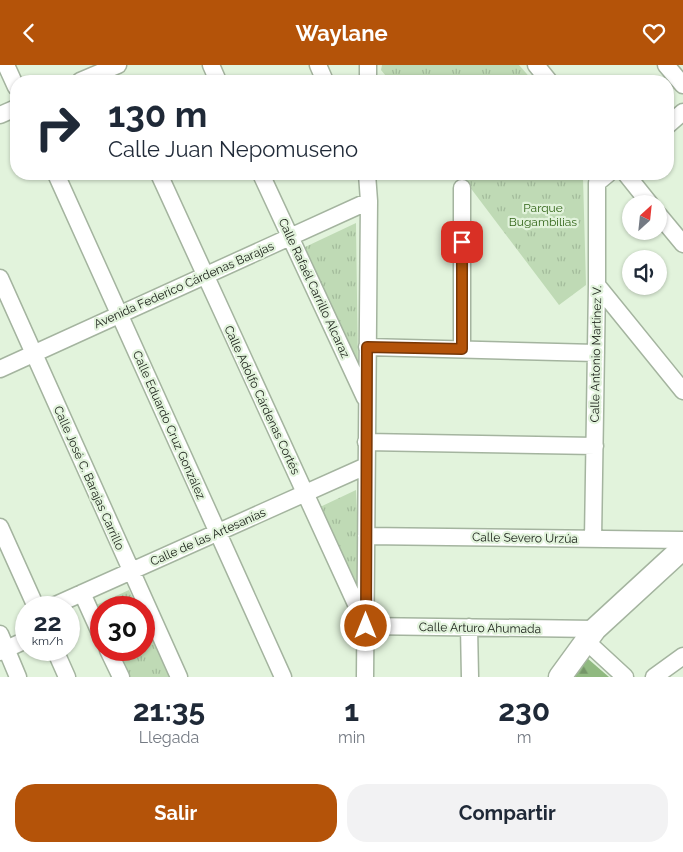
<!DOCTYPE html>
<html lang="es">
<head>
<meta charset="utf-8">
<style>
  :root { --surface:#fff; --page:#f2f2f3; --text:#1f2937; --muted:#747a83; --accent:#b45309 }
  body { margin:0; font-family:Raleway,sans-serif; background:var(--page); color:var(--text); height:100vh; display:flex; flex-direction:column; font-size:19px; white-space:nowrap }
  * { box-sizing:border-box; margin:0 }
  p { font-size:16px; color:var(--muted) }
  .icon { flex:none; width:28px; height:28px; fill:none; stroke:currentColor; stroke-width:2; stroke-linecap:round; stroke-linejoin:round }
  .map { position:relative; height:612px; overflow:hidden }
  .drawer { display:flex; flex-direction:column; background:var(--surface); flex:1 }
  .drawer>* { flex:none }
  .top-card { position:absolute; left:10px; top:10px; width:664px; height:105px; border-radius:20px; box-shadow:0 1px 4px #0004; background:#fff; color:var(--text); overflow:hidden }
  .needle { width:32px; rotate:27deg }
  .tools { position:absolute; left:622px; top:130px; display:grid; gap:10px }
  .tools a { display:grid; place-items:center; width:45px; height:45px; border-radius:50%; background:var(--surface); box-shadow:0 1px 4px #0004; font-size:25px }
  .speed { position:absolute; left:15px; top:531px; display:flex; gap:10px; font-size:25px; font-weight:700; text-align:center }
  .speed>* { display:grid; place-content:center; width:65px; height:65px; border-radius:50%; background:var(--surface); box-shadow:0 1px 4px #0004; line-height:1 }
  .speed small { font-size:12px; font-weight:400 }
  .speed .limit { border:8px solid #d22; background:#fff; color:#111 }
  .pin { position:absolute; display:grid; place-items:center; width:42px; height:42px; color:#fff; margin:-21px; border-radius:10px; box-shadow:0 2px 8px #0006 }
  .me { position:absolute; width:55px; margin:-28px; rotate:0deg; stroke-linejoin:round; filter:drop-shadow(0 0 4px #0008) }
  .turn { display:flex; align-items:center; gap:18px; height:105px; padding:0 15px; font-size:22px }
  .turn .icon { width:65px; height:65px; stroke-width:2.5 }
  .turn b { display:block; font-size:35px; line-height:42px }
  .eta { display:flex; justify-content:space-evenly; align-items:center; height:85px; text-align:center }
  .eta b { font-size:30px; font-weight:700; line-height:35px }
  .primary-button { display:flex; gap:10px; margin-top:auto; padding:10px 15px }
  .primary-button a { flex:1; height:58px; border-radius:20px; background:var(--accent); color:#fff; font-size:20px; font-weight:700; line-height:58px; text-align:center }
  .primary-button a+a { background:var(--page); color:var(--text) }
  header { display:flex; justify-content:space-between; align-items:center; height:65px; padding:0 15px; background:var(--accent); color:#fff; font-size:22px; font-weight:700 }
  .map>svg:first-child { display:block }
</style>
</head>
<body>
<header><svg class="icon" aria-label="back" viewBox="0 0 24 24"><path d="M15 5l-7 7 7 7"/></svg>Waylane<svg class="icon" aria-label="heart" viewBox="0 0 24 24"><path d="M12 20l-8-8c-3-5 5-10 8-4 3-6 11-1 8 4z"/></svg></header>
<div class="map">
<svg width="683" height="612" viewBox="0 0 683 612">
  <defs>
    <pattern id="forest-firs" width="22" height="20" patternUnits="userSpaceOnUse" patternTransform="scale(1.25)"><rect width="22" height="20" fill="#90b980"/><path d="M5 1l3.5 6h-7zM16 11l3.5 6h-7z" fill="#759668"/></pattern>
    <pattern id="park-tufts" width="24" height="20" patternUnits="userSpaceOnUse" patternTransform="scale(1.25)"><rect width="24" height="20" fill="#bfdab5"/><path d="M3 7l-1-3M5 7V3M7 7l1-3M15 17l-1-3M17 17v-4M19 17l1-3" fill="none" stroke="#a3bb9b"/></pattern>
  </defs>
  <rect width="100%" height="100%" fill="#e2f3dc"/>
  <!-- forest -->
  <path fill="url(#forest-firs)" d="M 587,593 L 609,612 L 574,612 Z"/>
  <!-- park -->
  <path fill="url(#park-tufts)" d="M 382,0 L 519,0 L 533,16 L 390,16 L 381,5 Z
    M 460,109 L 585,109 L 583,112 L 586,220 L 559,240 Z
    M 356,158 L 358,304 L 303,183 Z
    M 356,425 L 361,535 L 320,442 Z
    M 129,525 L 137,542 L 101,542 L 101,556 L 94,541 Z
    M 144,556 L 170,612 L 127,612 L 115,585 L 144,585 Z"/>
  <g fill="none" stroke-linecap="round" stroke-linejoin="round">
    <defs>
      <path id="minor" d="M 6,0 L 16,22
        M 211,0 L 218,16
        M 318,0 L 325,16
        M 536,0 L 549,16
        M 666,0 L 683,20
        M 80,16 L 118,0
        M 368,16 L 368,0
        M 0,50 L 16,43
        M 668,60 L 683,47
        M 56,109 L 283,612
        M 159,109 L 366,561 L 595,564
        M 261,109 L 365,333
        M 626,109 L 650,139
        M 659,150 L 683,179
        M 0,213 L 179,612
        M 597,220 L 683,326
        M 367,282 L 596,288
        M 462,284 L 462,123
        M 0,304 L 369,136
        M 366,377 L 595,381
        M 0,462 L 36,542
        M 366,471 L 683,475
        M 593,474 L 597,220 L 597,118 L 608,109
        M 82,528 L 101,570
        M 51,542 L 366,401
        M 469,562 L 470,612
        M 0,569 L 18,612
        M 586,576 L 625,612
        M 55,585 L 67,612
        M 108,585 L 121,612
        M 0,587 L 26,575
        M 365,612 L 369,136 L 367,109
        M 654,612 L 683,591"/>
      <path id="secondary" d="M 560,612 L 595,564 L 683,483"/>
    </defs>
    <!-- minor casing -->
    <use href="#minor" stroke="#a4b49f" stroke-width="19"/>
    <!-- secondary casing -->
    <use href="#secondary" stroke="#a4b49f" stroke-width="25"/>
    <!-- minor -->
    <use href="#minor" stroke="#fff" stroke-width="16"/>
    <!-- secondary -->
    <use href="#secondary" stroke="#fff" stroke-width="22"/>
  </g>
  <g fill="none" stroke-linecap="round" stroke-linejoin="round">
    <defs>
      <path id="route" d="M 366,561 L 367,282 L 462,284 L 462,177"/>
    </defs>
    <!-- route casing -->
    <use href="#route" stroke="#753606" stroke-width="12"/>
    <!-- route -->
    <use href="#route" stroke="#b45309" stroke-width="9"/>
  </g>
  <g text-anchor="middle" stroke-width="4.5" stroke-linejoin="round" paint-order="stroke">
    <!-- park labels -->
    <g font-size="12" fill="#316417" stroke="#e2f3dc">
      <text x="543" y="147">Parque<tspan x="543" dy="14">Bugambilias</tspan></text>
    </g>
    <!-- street labels -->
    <g font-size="12" fill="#181e16" stroke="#e2f3dc">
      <text transform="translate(184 220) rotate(-24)" y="4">Avenida Federico Cárdenas Barajas</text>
      <text transform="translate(314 223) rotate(65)" y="4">Calle Rafaél Carrillo Alcaraz</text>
      <text transform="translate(596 289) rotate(-89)" y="4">Calle Antonio Martínez V.</text>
      <text transform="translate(262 335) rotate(65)" y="4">Calle Adolfo Cárdenas Cortés</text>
      <text transform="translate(169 360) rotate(66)" y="4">Calle Eduardo Cruz González</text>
      <text transform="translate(89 413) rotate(66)" y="4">Calle José C. Barajas Carrillo</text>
      <text transform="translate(208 472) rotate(-24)" y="4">Calle de las Artesanías</text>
      <text transform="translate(525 473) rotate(1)" y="4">Calle Severo Urzúa</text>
      <text transform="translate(480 563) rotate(1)" y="4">Calle Arturo Ahumada</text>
    </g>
  </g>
</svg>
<div class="tools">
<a><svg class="needle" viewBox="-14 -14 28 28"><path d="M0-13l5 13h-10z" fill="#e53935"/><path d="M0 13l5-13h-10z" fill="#747a83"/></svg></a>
<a><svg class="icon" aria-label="sound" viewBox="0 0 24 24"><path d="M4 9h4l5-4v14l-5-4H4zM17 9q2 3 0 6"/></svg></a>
</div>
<div class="speed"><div>22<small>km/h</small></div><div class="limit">30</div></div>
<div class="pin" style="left:462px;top:177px;background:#d93025"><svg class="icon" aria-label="arrive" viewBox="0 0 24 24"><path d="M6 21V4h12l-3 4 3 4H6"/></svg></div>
<svg class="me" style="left:366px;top:561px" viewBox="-20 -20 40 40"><circle r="17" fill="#b45309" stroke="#fff" stroke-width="3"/><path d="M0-11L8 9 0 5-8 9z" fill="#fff"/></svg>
<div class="top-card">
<div class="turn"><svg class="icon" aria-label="right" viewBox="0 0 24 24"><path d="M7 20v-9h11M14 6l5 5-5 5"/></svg><div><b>130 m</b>Calle Juan Nepomuseno</div></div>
</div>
</div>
<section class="drawer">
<div class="eta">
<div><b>21:35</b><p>Llegada</p></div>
<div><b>1</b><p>min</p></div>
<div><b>230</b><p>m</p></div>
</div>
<div class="primary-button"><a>Salir</a><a>Compartir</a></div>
</section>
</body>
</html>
